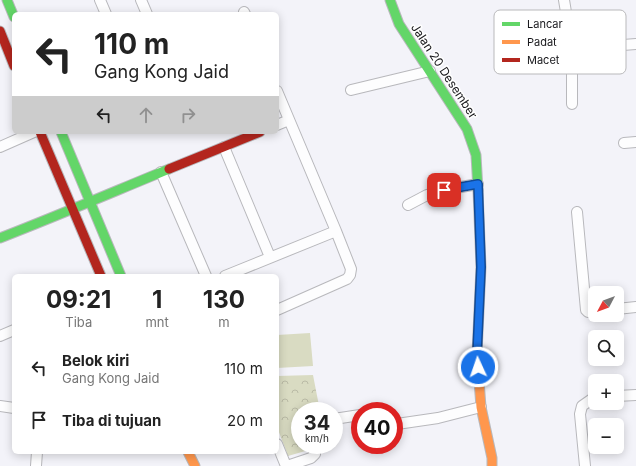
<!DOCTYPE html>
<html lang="id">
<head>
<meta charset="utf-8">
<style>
  :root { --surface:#fff; --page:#f2f2f2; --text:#222; --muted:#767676 }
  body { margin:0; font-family:Inter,sans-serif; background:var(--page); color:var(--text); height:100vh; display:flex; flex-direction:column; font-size:15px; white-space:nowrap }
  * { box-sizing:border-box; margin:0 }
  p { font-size:13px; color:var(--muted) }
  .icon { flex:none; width:22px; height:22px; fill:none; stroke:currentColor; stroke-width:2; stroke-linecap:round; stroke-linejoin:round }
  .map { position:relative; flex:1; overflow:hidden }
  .panel { position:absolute; left:12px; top:274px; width:267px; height:180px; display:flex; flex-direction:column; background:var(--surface); border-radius:6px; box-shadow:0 2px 10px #0003 }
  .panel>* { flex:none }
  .banner { position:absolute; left:12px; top:12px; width:267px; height:122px; border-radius:6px; box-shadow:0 2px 10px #0003; background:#fff; color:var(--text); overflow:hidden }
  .needle { width:26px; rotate:229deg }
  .buttons { position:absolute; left:588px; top:286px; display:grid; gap:8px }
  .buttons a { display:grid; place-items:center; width:36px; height:36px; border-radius:6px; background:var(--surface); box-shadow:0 2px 10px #0003; font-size:20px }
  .speed { position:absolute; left:291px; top:402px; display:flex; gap:8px; font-size:20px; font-weight:700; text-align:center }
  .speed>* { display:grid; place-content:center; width:52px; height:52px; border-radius:50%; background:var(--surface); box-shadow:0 2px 10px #0003; line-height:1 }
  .speed small { font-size:10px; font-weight:400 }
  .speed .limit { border:6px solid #d22; background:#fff; color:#111 }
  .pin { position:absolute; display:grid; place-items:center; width:34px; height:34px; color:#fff; margin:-17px; border-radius:8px; box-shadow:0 2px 6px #0006 }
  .me { position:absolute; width:44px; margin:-22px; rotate:357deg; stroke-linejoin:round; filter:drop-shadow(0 0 3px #0008) }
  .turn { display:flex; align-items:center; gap:14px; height:84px; padding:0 16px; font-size:18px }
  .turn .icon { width:52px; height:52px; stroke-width:2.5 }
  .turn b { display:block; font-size:28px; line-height:34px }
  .lanes { display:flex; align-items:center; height:38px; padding:0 16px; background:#0003; justify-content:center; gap:20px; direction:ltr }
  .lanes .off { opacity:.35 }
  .eta { display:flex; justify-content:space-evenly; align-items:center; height:68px; text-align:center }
  .eta b { font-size:24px; font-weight:700; line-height:28px }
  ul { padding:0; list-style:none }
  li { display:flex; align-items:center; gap:12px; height:52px; padding:0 16px }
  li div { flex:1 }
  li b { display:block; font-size:15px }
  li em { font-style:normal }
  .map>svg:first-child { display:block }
</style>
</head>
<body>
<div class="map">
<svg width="636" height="466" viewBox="0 0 636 466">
  <defs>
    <pattern id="park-crowns" width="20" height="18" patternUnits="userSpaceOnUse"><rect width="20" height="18" fill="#d9dbc2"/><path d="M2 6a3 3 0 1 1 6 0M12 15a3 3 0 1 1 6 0" fill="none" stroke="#babba6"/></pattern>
  </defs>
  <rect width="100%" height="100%" fill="#f3f3f9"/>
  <!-- grass -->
  <path fill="#d9dbc2" d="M 310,333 L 313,366 L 277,368 L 277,335 Z"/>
  <!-- park -->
  <path fill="url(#park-crowns)" d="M 313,375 L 320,411 L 300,411 L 300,445 L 326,445 L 288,456 L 277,427 L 277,376 Z"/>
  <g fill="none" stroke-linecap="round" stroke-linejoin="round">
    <defs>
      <path id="street" d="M 100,0 L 106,14
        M 141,0 L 147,14
        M 564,0 L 572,49 L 572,104
        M 244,12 L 245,14
        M 572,49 L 636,44
        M 351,90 L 430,71
        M 277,91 L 336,231 L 351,269 L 350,275 L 347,279 L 277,310
        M 277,125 L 289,120
        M 624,143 L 636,142
        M 0,147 L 34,132
        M 224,147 L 270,257
        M 161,172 L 206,276
        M 408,205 L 427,195 L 444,190 L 478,184
        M 577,212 L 586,310 L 588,312 L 595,311
        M 225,276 L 336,231
        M 617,309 L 636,307
        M 0,336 L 14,330
        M 617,396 L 636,395
        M 0,406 L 14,408
        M 334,419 L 360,415
        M 394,422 L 397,424 L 438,418 L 481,407
        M 277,444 L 286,466
        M 36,466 L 37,452
        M 287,466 L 311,458 L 315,454 L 312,445
        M 585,466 L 580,414 L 582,406 L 592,399 L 595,398"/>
      <path id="fast" d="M 7,0 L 14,17
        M 390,0 L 399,24 L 467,129 L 476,155 L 478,190
        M 61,132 L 121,276
        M 0,238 C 57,216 113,192 169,169"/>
      <path id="slow" d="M 478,190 L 481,267 L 477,354 L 481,407 L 492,458 L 492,466
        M 188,452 L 195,466"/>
      <path id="jam" d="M 0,31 L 14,66
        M 40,132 L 101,276
        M 169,169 L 260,132"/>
    </defs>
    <!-- street casing -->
    <use href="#street" stroke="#b8b8bc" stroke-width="12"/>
    <!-- fast casing -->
    <use href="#fast" stroke="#b8b8bc" stroke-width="11"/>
    <!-- slow casing -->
    <use href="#slow" stroke="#b8b8bc" stroke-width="11"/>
    <!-- jam casing -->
    <use href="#jam" stroke="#b8b8bc" stroke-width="11"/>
    <!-- street -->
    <use href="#street" stroke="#fdfdfe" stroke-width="10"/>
    <!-- fast -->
    <use href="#fast" stroke="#63d668" stroke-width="9"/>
    <!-- slow -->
    <use href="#slow" stroke="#ff974d" stroke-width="9"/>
    <!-- jam -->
    <use href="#jam" stroke="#b3261e" stroke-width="9"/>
  </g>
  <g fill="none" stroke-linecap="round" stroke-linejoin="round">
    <defs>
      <path id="route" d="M 444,190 L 478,184 L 481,267 L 477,354 L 478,367"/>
    </defs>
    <!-- route casing -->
    <use href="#route" stroke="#114b97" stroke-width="10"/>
    <!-- route -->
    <use href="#route" stroke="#1a73e8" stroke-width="7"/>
  </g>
  <g text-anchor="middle" stroke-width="3" stroke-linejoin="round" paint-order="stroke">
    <!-- street labels -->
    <g font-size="12" fill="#17171b" stroke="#fff">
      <text transform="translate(444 71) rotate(57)" y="4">Jalan 20 Desember</text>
    </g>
  </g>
  <!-- legend -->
  <rect x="494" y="10" width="132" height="64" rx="6" fill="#fff" stroke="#b9b9bb" stroke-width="1"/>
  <rect x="502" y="22" width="18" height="4" fill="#63d668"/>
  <rect x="502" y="40" width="18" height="4" fill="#ff974d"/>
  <rect x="502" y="58" width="18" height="4" fill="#b3261e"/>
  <g font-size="11" fill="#17171b">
    <text x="527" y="28">Lancar</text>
    <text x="527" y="46">Padat</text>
    <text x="527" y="64">Macet</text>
  </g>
</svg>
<div class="buttons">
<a><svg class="needle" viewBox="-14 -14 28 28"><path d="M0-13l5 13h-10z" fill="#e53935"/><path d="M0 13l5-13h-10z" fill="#767676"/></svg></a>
<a><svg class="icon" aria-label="search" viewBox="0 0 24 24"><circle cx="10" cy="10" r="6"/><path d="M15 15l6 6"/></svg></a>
<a>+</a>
<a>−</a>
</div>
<div class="speed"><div>34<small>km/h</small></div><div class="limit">40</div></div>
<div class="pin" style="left:444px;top:190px;background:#d93025"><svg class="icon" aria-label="arrive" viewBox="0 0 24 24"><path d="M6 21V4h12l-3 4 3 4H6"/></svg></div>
<svg class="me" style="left:478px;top:367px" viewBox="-20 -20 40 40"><circle r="17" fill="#1a73e8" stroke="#fff" stroke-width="3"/><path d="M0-11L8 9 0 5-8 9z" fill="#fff"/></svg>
<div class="banner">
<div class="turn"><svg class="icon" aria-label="left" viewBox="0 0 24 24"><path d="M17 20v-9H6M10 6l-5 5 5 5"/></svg><div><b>110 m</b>Gang Kong Jaid</div></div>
<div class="lanes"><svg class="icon" aria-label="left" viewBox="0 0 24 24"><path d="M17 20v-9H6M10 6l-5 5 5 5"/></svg><svg class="icon off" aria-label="ahead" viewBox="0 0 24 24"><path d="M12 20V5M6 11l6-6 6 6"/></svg><svg class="icon off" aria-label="right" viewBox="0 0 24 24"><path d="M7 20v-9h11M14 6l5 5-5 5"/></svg></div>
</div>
<section class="panel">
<div class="eta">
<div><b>09:21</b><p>Tiba</p></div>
<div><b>1</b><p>mnt</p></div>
<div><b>130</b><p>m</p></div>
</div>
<ul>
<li><svg class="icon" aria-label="left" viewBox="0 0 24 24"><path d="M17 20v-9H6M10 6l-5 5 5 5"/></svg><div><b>Belok kiri</b><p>Gang Kong Jaid</p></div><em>110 m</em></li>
<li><svg class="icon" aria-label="arrive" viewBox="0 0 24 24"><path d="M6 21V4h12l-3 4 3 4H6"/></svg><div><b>Tiba di tujuan</b></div><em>20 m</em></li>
</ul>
</section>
</div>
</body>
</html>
